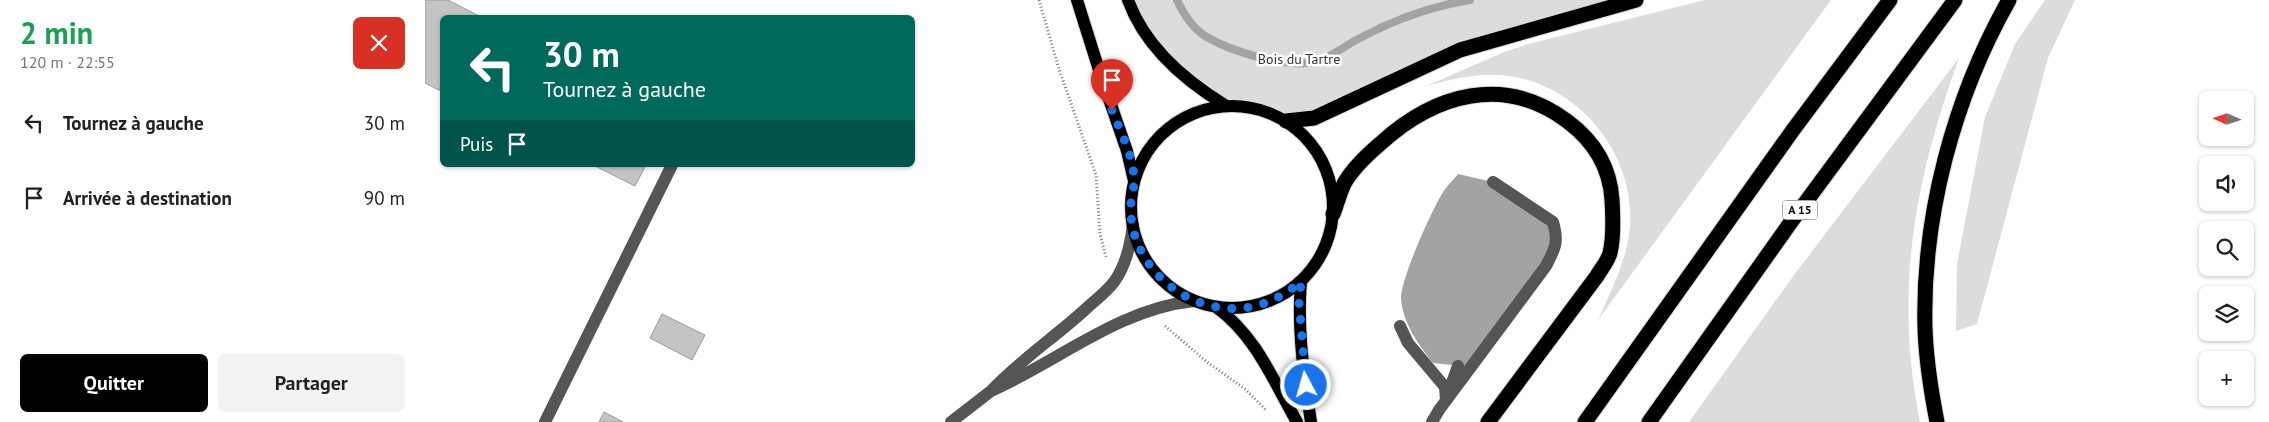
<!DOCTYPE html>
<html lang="fr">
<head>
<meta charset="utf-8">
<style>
  :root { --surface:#fff; --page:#f2f2f2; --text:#202124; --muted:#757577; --accent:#000 }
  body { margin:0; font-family:"PT Sans",sans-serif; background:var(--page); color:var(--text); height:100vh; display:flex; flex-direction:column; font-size:19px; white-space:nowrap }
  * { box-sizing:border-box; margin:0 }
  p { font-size:16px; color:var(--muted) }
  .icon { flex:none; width:28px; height:28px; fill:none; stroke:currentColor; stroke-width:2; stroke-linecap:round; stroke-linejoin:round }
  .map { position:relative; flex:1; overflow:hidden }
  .drawer { display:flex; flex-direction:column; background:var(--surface); width:425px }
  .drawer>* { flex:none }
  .banner { position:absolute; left:15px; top:15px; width:475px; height:152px; border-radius:8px; box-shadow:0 1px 4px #0004; background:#00695c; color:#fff; overflow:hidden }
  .needle { width:32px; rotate:273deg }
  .buttons { position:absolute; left:1774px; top:91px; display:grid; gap:10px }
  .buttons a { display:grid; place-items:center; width:55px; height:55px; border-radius:8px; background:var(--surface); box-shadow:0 1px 4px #0004; font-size:25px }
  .pin { position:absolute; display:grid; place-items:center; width:42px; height:42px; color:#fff; margin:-51px -21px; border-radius:50% 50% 50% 0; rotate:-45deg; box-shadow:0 0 5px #0007 }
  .pin .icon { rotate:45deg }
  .me { position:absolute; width:55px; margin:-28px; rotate:354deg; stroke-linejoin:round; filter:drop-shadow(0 0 4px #0008) }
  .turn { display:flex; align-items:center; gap:18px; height:105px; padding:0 20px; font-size:22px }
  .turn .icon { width:65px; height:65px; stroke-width:2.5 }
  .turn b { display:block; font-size:35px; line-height:42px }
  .then { display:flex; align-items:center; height:48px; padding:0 20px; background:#0003; gap:10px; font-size:19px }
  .round { display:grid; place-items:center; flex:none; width:52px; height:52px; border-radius:8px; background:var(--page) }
  .summary { display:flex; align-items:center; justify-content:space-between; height:85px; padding:0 20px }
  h1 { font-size:30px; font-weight:700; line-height:38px; color:#1e9e55 }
  .primary-button { display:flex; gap:10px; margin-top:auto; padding:10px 20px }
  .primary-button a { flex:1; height:58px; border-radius:8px; background:var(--accent); color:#fff; font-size:20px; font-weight:700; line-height:58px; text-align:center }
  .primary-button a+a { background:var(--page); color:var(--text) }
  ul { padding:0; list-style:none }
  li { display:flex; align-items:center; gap:15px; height:75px; padding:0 20px }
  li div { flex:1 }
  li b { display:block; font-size:19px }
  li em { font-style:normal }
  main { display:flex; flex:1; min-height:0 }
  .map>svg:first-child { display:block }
</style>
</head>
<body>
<main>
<section class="drawer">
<div class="summary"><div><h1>2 min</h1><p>120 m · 22:55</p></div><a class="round" style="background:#d93025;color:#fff"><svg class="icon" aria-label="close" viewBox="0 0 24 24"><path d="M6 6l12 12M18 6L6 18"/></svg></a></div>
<ul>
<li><svg class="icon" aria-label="left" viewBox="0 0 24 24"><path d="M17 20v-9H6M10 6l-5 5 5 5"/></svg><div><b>Tournez à gauche</b></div><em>30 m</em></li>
<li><svg class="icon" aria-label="arrive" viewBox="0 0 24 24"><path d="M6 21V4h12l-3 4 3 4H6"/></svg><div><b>Arrivée à destination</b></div><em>90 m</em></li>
</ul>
<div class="primary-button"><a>Quitter</a><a>Partager</a></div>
</section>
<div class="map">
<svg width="1844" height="422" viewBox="0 0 1844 422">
  <rect width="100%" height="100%" fill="#fff"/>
  <!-- green -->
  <path fill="#dcdcdc" d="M 707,0 L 1211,0 L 1096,31 L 889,118 L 879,129 C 847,107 825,103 787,108 L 733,51 Z
    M 1280,0 L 1406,0 L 1173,320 C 1185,293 1200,264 1204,235 C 1215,161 1158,86 1084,76 C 1054,72 1027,79 999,87 L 1079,52 L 1107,43 Z
    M 1620,0 L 1650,0 L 1623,58 L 1552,324 L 1531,331 L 1532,264 L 1560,117 L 1590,44 Z
    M 1534,58 C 1489,182 1469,292 1495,422 L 1264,422 L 1369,275 Z"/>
  <!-- water -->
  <path fill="#a3a3a3" d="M 1033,174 L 1068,182 L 1128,222 L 1129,250 L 1046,367 L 1008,363 C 993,344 978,323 976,299 C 975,280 1007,210 1018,192 C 1022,186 1028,180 1033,174 Z"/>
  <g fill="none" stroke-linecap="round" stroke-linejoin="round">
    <!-- stream -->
    <path stroke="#a3a3a3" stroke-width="8" d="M 752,0 C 758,13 768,28 780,36 C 805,51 864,70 893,61 C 909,56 922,44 937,37 C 971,19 1007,6 1045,0"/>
  </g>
  <!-- building -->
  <path fill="#c4c4c4" stroke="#999" d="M 0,0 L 23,0 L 58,18 L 18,18 L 18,92 L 0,83 Z
    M 168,165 L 221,165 L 210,186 Z
    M 237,314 L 280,335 L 267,360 L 225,338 Z
    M 179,412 L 198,422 L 174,422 Z"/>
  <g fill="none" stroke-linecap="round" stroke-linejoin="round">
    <defs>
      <path id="major" d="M 652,0 L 674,70 L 702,151 L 709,181
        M 703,0 C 720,47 759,80 800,105
        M706 207a101 101 0 1 1 202 0a101 101 0 1 1-202 0Z
        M 876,282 C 872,328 879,377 886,422
        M 791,307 C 831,336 848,380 872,422"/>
      <path id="highway" d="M 861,121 L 889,118 L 1035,50 L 1211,0
        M 908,214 C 912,204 915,191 920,182 C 929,167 943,154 956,143 C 1010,94 1079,74 1142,121 C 1169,141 1185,166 1187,200 C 1188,216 1189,237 1185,253 C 1183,261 1176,269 1172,276 L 1063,422
        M 1160,422 L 1368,130 L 1465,0
        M 1224,422 L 1366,222 L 1530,0
        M 1512,422 C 1506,391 1501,360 1500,328 C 1497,216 1529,97 1584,0"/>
    </defs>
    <!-- major casing -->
    <use href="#major" stroke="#dbdbdb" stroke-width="14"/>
    <!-- highway casing -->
    <use href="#highway" stroke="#dbdbdb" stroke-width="17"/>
    <!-- path -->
    <path stroke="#777" stroke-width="3" stroke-dasharray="1 2.5" stroke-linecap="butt" d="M 614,0 L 634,69 L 671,175 L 675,234 L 681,257
      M 740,326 L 782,362 L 820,389 L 842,411"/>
    <!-- minor -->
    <path stroke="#555" stroke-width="12" d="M 708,225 C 705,246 701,265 689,282 C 682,291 672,299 664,306 C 632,336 596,359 566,391 C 634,361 693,309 769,301
      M 975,326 L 983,343 L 1020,387 L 1021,400
      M 1025,388 L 1033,366
      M 120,422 L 247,165
      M 526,422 L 566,391
      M 1007,422 L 1014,410 L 1121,266 C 1130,249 1134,242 1128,222 L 1068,182"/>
    <!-- major -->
    <use href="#major" stroke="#000" stroke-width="12"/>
    <!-- highway -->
    <use href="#highway" stroke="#000" stroke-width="15"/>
  </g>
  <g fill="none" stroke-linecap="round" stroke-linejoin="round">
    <!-- route -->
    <path stroke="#1a73e8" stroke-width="9" stroke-dasharray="0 16.2" d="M 687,110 C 696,133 710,159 709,183 C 709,189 706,195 706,202 C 705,214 707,228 711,239 C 729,290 788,322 840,303 C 854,298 865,290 876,282 L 874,302 L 881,385"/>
  </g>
  <g text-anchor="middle" stroke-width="5" stroke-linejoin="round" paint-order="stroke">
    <!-- shield labels -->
    <rect fill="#fff" stroke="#4c4c4c" stroke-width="1" x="1357.5" y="200.5" width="35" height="19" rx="4"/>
    <g font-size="12" font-weight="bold" fill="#000">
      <text x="1375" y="214">A 15</text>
    </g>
    <!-- park labels -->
    <g font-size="14" fill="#333" stroke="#fff">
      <text x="874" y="64">Bois du Tartre</text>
    </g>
  </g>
</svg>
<div class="buttons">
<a><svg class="needle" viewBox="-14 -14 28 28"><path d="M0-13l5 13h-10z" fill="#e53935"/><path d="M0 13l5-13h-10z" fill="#757577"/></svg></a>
<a><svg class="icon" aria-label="sound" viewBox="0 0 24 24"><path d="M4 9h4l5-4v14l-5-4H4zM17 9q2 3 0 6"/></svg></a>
<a><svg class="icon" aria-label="search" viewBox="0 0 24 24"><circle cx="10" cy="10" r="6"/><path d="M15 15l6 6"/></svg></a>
<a><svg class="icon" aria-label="layers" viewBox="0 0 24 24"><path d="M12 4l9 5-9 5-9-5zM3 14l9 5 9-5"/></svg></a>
<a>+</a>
</div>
<div class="pin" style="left:687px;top:110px;background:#d93025"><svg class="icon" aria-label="arrive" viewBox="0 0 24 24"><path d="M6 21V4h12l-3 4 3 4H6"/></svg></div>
<svg class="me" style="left:881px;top:385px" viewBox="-20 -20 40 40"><circle r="17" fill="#1a73e8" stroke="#fff" stroke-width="3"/><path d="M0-11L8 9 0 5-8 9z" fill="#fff"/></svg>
<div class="banner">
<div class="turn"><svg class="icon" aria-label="left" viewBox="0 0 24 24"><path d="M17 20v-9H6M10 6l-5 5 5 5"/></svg><div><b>30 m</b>Tournez à gauche</div></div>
<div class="then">Puis<svg class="icon" aria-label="arrive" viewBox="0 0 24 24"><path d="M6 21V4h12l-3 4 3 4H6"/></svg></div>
</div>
</div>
</main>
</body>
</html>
